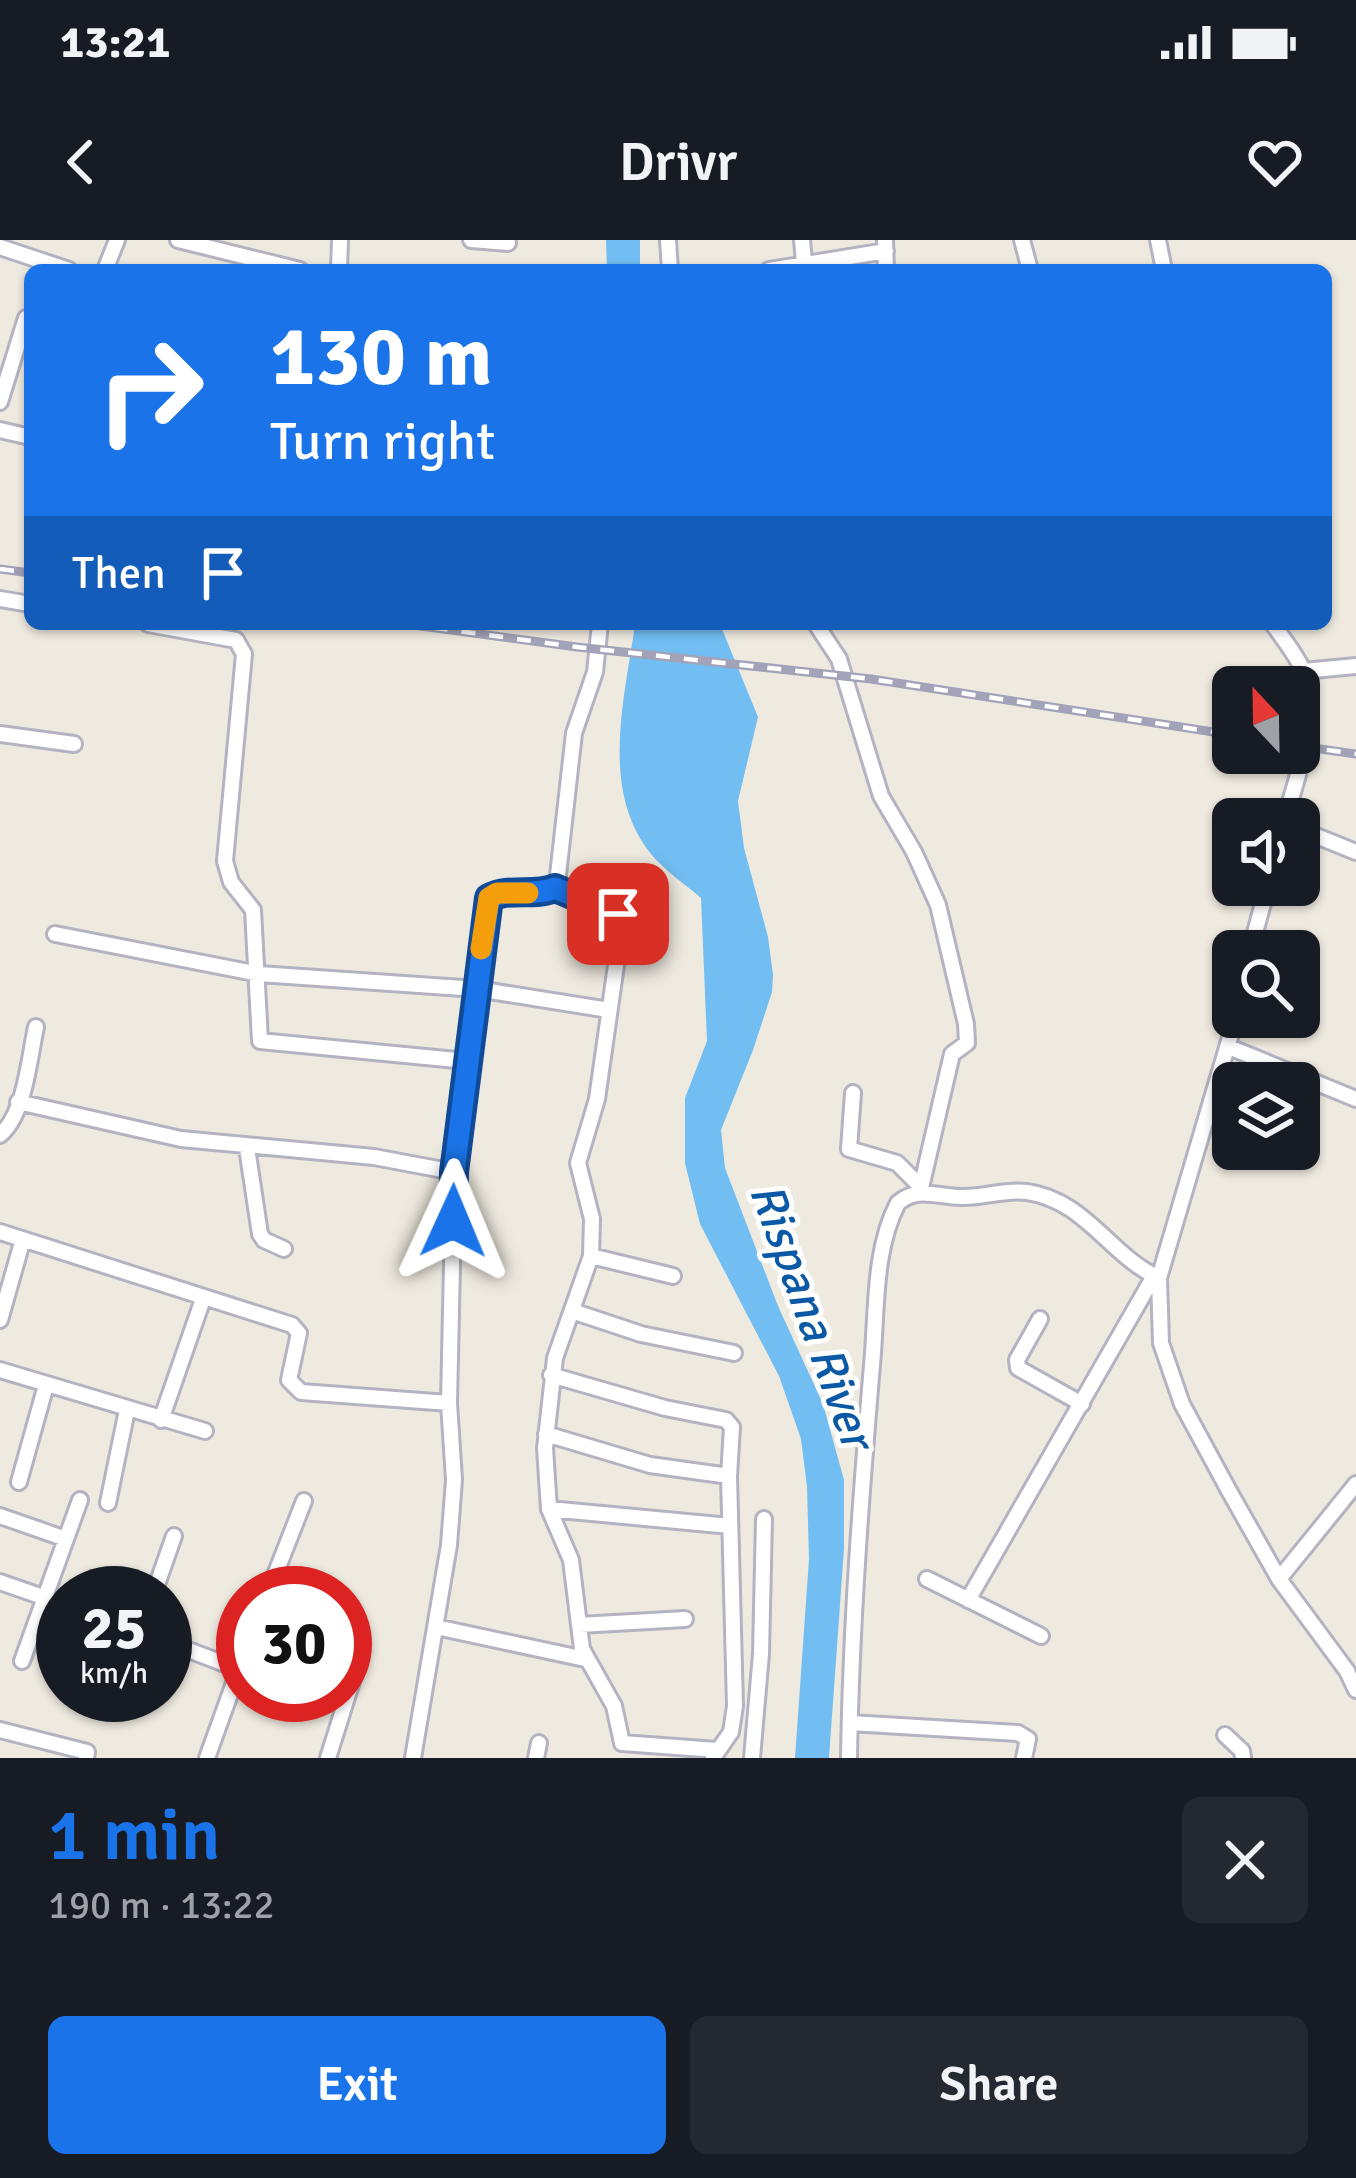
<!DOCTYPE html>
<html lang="en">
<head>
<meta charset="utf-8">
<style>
  :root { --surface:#171b24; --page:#242831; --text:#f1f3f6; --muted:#9ea1a6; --accent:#1a73e8 }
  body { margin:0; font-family:Signika,sans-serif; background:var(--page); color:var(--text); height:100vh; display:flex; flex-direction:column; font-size:45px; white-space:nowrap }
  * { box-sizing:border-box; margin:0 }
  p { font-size:39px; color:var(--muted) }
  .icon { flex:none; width:66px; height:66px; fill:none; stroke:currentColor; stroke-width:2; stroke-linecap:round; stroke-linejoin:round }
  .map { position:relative; height:1518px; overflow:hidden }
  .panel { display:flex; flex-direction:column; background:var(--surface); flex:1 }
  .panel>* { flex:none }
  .banner { position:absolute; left:24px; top:24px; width:1308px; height:366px; border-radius:18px; box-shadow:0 3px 9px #0004; background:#1a73e8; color:#fff; overflow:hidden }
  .needle { width:78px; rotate:338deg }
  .buttons { position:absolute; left:1212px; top:426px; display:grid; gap:24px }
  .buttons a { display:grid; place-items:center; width:108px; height:108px; border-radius:18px; background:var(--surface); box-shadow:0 3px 9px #0004; font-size:60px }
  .speed { position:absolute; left:36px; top:1326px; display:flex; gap:24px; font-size:60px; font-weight:700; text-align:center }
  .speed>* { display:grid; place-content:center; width:156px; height:156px; border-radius:50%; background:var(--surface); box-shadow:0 3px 9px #0004; line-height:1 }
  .speed small { font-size:30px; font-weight:400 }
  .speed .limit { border:18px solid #d22; background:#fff; color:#111 }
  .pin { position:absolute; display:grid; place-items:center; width:102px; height:102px; color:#fff; margin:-51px; border-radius:24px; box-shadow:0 6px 18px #0006 }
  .me { position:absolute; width:132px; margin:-66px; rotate:1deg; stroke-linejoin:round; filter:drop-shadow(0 0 9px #0008) }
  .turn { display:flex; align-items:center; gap:42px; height:252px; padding:0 48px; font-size:54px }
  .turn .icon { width:156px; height:156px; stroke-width:2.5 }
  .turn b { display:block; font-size:84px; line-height:102px }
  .then { display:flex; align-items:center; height:114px; padding:0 48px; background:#0003; gap:24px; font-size:45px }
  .round { display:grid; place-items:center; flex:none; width:126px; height:126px; border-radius:18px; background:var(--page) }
  .head { display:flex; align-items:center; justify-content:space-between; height:204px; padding:0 48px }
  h1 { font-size:72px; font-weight:600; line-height:90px; color:var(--accent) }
  .button { display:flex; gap:24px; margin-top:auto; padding:24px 48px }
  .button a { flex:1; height:138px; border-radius:18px; background:var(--accent); color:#fff; font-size:48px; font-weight:600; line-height:138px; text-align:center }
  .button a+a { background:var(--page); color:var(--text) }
  .status { display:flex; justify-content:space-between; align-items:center; height:84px; padding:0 60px; background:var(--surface); direction:ltr }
  .status svg { height:33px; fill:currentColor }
  header { display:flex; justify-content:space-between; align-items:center; height:156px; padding:0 48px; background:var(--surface); font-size:54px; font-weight:600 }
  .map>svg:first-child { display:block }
</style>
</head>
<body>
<div class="status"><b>13:21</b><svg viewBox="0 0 49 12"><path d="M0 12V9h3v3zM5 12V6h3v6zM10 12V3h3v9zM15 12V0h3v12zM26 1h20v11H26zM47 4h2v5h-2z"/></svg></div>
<header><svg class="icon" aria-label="back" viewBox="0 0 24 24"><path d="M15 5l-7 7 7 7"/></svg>Drivr<svg class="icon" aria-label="heart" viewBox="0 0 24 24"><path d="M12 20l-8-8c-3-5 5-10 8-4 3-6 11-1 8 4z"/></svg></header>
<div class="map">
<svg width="1356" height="1518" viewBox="0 0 1356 1518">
  <rect width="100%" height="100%" fill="#efeae0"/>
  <!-- water -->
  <path fill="#72bdf2" d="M 606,0 L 640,0 L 640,30 L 607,30 Z
    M 635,384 L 720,384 L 758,477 L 738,561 L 744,608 L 768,697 L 773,735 L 772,752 L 753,810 L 721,890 L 725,928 L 778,1066 L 823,1164 L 844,1240 L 844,1309 L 829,1518 L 795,1518 L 809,1319 L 807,1247 L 801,1199 L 779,1136 L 700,984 L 685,923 L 685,858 L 707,801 L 701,658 C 685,644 665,631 651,614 C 599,549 625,458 635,384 Z"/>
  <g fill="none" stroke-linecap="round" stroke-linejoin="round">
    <defs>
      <path id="street" d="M 178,0 L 300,30
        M 471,0 L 508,3
        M 668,0 L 670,30
        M 802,0 L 804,22
        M 885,0 L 886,30
        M 1022,0 L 1030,30
        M 1158,0 L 1164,30
        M 0,7 L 69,30
        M 105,30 L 117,0
        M 339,30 L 340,0
        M 769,30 L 886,11
        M 0,162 L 26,78
        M 0,190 L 30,197
        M 0,359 L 30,364
        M 148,384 L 236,400 L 244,414 L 225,621 L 231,642 L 253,670 L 260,801 L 467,821
        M 816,384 L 839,419 L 881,556 L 914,612 L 938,665 L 966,784 L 967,803 L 952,814 L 920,952
        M 1273,384 C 1283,399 1297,415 1303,431 C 1321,476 1297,536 1285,579
        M 1303,431 L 1356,426
        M 0,494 L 74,504
        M 1299,589 L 1356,612
        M 555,648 L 612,670 L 622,683 L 597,859 L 578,923 L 592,979 L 591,1016 L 555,1118 L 545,1208 L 549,1269 L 571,1320 L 582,1409 L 614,1466 L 622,1503 L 717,1510
        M 55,694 L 259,734 L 477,749 L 609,770
        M 1250,711 L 1268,645
        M 1236,777 L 1159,1038 L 1161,1103 L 1182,1164 L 1228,1249 L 1279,1339 L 1347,1431 L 1356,1450
        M 1229,807 L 1356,859
        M 853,853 L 849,909 L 897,923 L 921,947
        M 18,862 L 181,899 L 374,917 L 454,932
        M 0,895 C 25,874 29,819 36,787
        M 247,908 L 260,994 L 264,1000 L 284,1009
        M 0,992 L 292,1085 L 299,1093 L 289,1140 L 301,1152 L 449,1163
        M 591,1016 L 673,1036
        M 572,1071 L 641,1094 L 734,1113
        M 1040,1079 L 1017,1120 L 1018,1128 L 1082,1164
        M 0,1080 L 23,999
        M 0,1130 L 205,1191
        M 551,1135 L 665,1168 L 726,1180 L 732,1187 L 729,1236 L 735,1466 L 731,1492 L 713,1518
        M 161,1180 L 203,1059
        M 546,1194 L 650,1225 L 729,1236
        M 19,1242 L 46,1145
        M 108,1263 L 127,1170
        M 549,1269 L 730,1286
        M 0,1276 L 66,1299
        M 927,1339 L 1041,1396
        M 1279,1339 L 1356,1244
        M 0,1342 L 63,1364
        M 154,1353 L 174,1296
        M 268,1353 L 304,1261
        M 968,1360 L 1154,1036
        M 579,1385 L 685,1379
        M 436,1387 L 585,1419
        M 165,1401 L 238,1429
        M 22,1421 L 80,1260
        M 850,1483 L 1018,1493 L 1028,1499 L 1024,1518
        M 0,1490 L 87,1512 L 86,1518
        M 1225,1495 L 1242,1511 L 1243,1518
        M 207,1518 L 243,1418
        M 328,1518 L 360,1416
        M 413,1518 L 449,1305 L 454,1240 L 449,1163 L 454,932 L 486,662 C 505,643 538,662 557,644 L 574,493 L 595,432 L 600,384
        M 536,1518 L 539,1503
        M 752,1518 L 761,1414 L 764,1279
        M 849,1518 C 851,1386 861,1256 872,1125 C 877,1073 873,1010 898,963 C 917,946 938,957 961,957 C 984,958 1004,949 1027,952 C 1085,960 1110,1016 1159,1038"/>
    </defs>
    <!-- street casing -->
    <use href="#street" stroke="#b3b3c1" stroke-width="20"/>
    <!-- street -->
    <use href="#street" stroke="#fff" stroke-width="14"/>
    <defs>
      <path id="rail" d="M 0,329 L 30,333
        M 406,384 L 577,407 L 871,439 L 1233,495
        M 1299,506 L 1356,514"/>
    </defs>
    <!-- rail casing -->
    <use href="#rail" stroke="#a2a2b8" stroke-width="9"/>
    <!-- rail -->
    <use href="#rail" stroke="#fff" stroke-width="4.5" stroke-dasharray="14" stroke-linecap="butt"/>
  </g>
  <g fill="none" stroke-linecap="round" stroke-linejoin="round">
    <defs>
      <path id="route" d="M 453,981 L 454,932 L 489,658 C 509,647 534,657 555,648 L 618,674"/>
    </defs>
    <!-- route casing -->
    <use href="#route" stroke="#114b97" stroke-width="30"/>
    <!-- route -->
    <use href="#route" stroke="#1a73e8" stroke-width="21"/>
    <!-- slow -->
    <path stroke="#f59e0b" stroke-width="21" d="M 481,709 L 489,658 L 497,653 L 528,653"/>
  </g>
  <g text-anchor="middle" stroke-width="10" stroke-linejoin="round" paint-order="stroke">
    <!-- water labels -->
    <g font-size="48" font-style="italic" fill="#0b58a4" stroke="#fff">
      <text transform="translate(813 1075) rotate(70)" y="17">Rispana River</text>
    </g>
  </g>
</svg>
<div class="buttons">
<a><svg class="needle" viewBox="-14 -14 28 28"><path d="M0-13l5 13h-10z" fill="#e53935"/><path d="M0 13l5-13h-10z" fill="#9ea1a6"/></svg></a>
<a><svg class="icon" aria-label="sound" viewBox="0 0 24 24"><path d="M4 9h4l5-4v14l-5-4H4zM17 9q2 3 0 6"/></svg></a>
<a><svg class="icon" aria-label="search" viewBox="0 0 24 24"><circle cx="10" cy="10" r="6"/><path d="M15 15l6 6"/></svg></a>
<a><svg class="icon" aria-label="layers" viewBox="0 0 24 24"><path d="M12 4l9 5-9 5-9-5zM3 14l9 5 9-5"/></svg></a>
</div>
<div class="speed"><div>25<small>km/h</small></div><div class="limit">30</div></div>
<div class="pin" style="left:618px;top:674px;background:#d93025"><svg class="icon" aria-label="arrive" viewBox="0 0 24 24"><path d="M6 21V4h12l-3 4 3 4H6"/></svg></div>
<svg class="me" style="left:453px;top:981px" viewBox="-20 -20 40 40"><path d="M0-17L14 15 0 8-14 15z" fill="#1a73e8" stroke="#fff" stroke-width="4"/></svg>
<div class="banner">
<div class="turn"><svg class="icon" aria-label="right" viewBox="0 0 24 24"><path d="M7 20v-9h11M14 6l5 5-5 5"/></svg><div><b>130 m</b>Turn right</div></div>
<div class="then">Then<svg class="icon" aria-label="arrive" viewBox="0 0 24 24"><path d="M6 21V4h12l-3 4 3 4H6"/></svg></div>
</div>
</div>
<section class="panel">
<div class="head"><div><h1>1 min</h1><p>190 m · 13:22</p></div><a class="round"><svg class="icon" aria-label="close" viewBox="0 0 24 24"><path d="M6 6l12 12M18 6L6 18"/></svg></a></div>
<div class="button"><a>Exit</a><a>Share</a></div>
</section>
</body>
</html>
